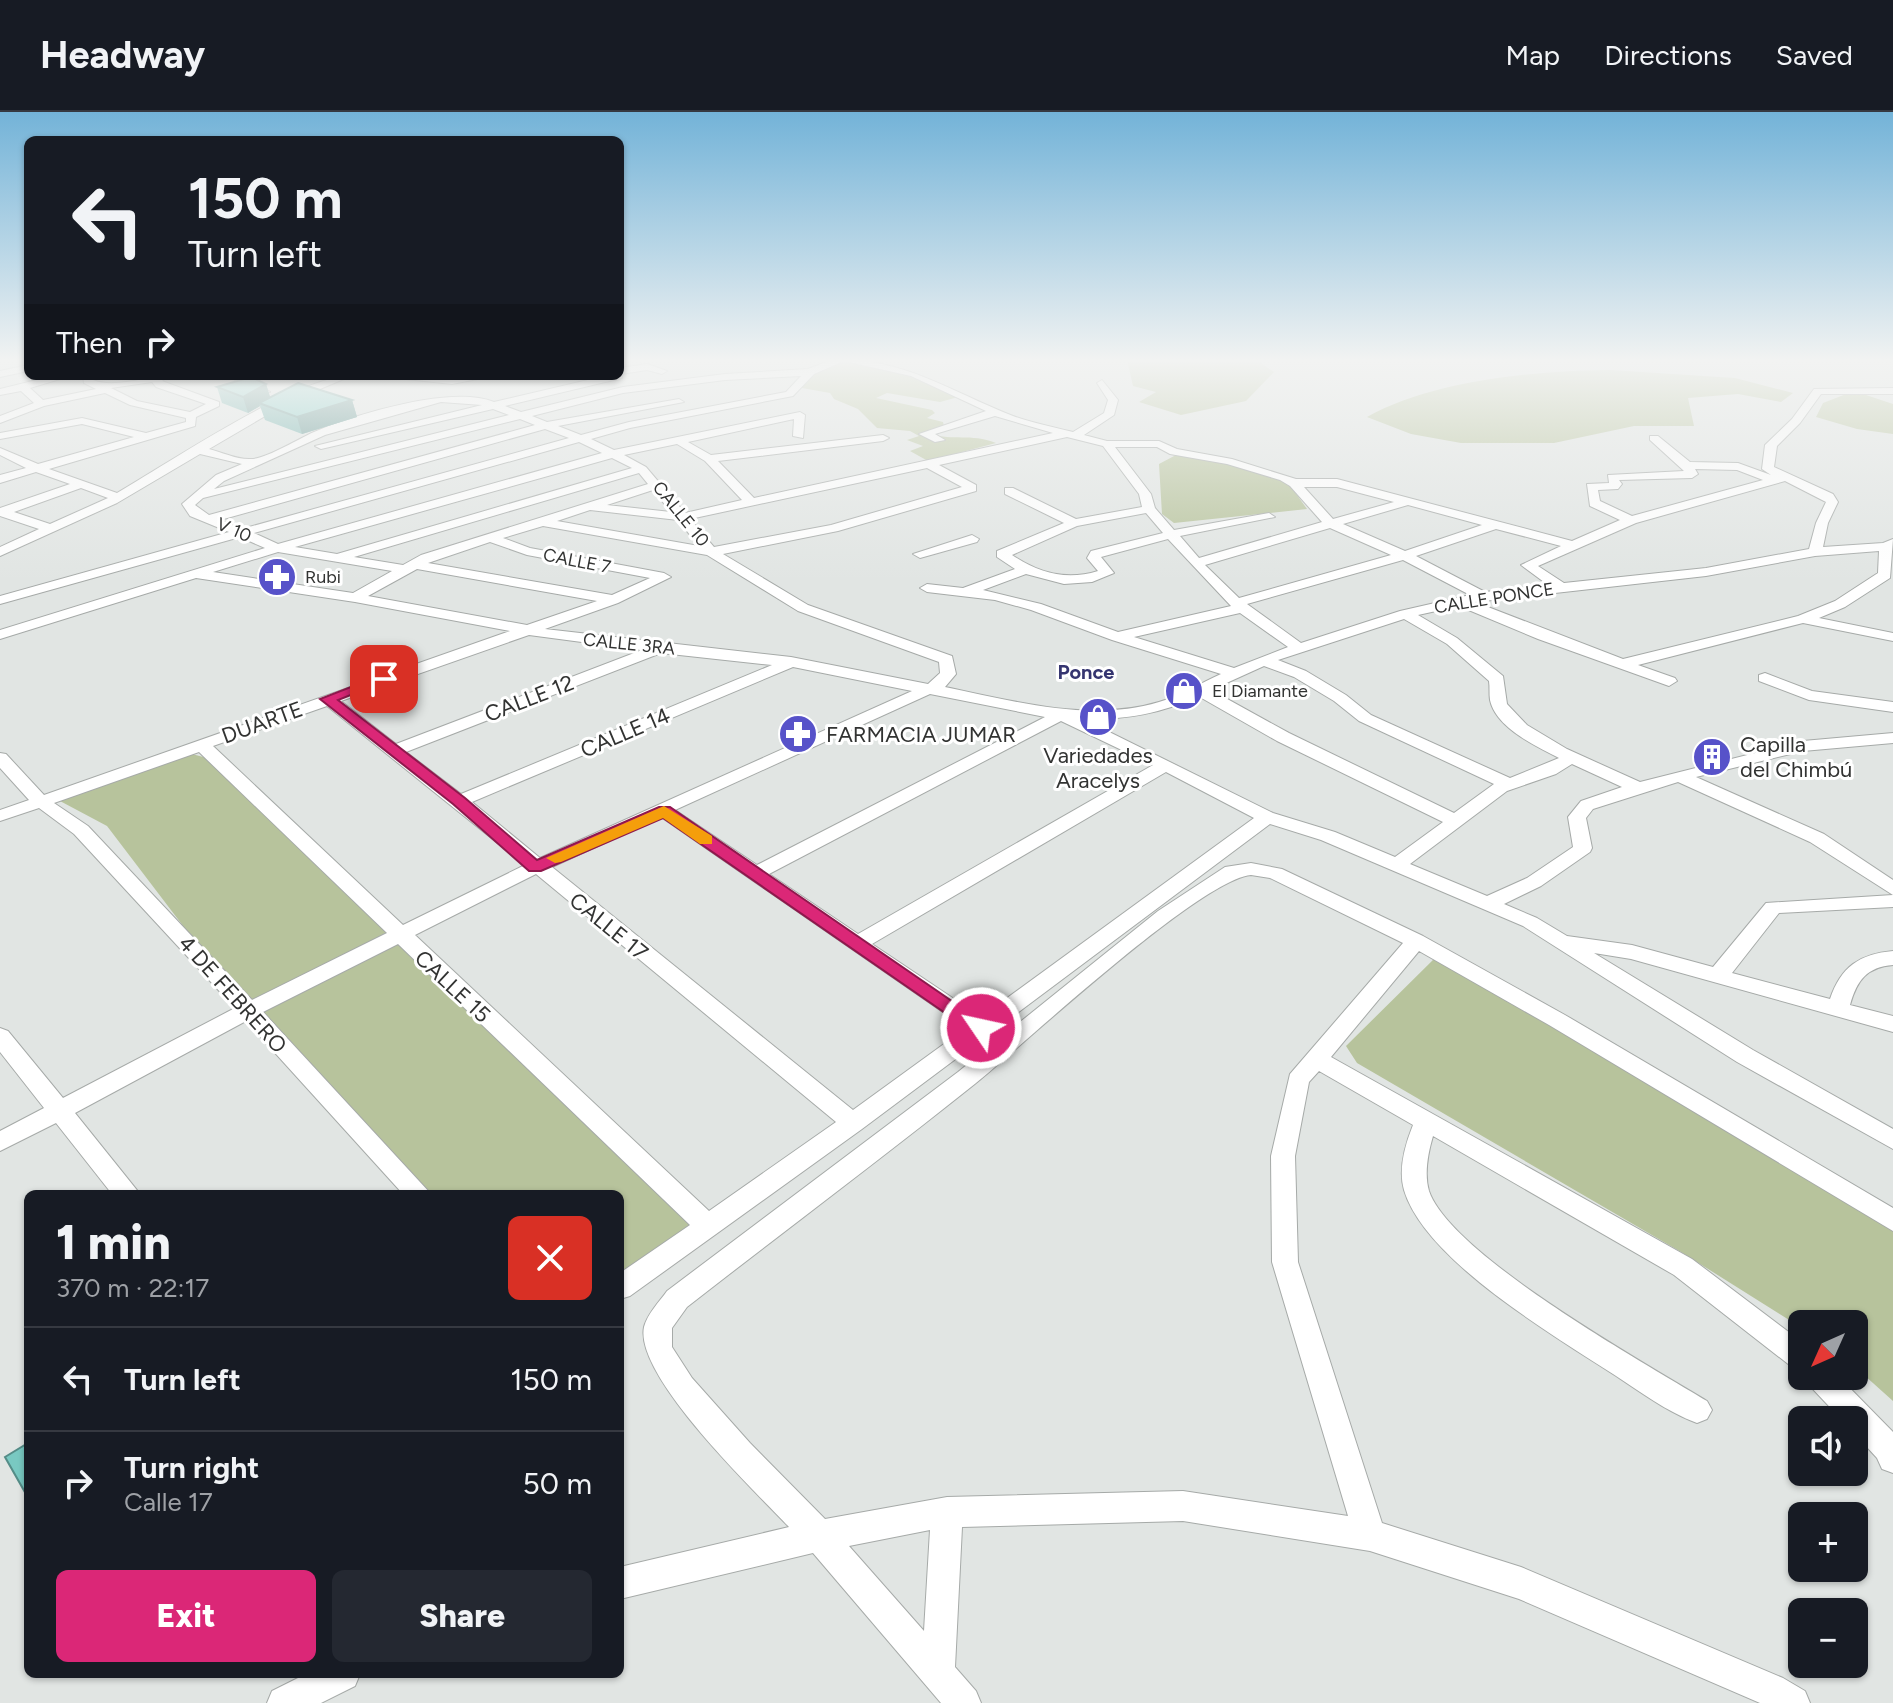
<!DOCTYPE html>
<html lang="en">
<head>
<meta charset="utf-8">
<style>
  :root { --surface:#171b24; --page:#242831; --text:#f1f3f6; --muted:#9ea1a6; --line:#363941; --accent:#db2777 }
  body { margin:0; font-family:Figtree,sans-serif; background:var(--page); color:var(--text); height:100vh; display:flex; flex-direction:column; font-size:30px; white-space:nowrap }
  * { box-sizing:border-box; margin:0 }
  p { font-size:26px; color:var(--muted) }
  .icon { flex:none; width:44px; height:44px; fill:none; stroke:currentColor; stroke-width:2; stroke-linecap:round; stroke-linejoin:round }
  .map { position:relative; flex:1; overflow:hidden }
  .details { position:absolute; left:24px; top:1078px; width:600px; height:488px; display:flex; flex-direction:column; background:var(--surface); border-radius:12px; box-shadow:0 2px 6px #0004 }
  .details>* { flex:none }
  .banner { position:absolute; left:24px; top:24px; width:600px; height:244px; border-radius:12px; box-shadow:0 2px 6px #0004; background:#171b24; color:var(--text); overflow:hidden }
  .needle { width:52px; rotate:225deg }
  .tools { position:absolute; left:1788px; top:1198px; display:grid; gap:16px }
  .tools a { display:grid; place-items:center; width:80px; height:80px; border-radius:12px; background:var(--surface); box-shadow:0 2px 6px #0004; font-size:40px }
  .pin { position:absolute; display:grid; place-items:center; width:68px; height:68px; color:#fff; margin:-34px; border-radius:16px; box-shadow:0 4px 12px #0006 }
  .me { position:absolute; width:88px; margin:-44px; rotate:304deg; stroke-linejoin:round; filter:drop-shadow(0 0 6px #0008) }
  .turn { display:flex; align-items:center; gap:28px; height:168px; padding:0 32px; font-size:36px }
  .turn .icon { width:104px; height:104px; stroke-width:2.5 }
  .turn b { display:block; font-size:56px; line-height:68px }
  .then { display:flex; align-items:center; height:76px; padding:0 32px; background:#0003; gap:16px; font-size:30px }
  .round { display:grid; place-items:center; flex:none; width:84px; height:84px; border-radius:12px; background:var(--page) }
  .headline { display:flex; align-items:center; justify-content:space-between; height:136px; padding:0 32px }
  h1 { font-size:48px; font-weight:800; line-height:60px }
  .button { display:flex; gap:16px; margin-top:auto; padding:16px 32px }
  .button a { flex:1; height:92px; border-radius:12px; background:var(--accent); color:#fff; font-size:32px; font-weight:800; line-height:92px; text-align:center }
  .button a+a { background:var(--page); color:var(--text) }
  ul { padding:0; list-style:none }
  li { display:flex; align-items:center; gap:24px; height:104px; padding:0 32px; border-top:2px solid var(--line) }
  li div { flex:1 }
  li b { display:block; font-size:30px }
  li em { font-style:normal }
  header { display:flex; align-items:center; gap:48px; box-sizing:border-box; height:112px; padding:0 40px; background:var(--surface); border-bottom:2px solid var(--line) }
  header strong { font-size:38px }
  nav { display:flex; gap:44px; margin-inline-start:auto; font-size:28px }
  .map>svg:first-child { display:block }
</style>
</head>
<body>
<header>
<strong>Headway</strong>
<nav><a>Map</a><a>Directions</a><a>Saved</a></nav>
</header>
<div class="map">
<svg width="1893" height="1591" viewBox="0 0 1893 1591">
  <rect width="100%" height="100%" fill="#e1e5e3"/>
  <!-- green -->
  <path fill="#b7c39c" d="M 841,247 L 913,262 L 962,284 L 940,290 L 887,281 L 876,286 L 932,298 L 935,301 L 927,306 L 943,310 L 944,314 L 931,322 C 953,329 970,321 996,331 L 928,349 L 910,339 L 923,334 L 907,328 L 919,324 L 910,319 L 877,316 L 858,297 L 834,287 L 830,281 L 802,276 L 803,269 L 824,253 Z
    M 1127,247 L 1255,247 L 1274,260 L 1246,289 L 1181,303 L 1139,290 L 1156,280 L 1133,274 Z
    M 1610,258 L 1735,266 L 1793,281 L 1781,290 L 1738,282 L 1688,286 L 1694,314 L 1634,314 L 1554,331 L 1461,331 L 1411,322 L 1367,305 C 1434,268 1534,259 1610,258 Z
    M 1854,279 L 1893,292 L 1893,322 L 1857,317 L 1816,305 L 1823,291 Z
    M 1176,343 L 1226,351 L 1287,369 L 1307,397 L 1174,411 L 1162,402 L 1159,352 Z
    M 192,642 L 218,649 L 393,817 L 244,894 L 107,714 L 60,689 Z
    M 397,823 L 701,1108 L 620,1174 L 620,1082 L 423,1082 L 255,895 Z
    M 1436,845 L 1893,1113 L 1893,1289 L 1854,1254 L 1854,1212 L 1802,1212 L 1802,1216 L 1681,1140 L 1357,951 L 1346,934 Z"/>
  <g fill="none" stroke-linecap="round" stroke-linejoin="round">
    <defs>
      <path id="street" d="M 834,247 C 907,247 949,279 1013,304 C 1032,311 1053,315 1073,320 L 1104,301 L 1108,288 L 1097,271 L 1102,268 L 1118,288 L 1114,303 L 1084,323 L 1107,329 L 1159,329 L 1177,337 L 1232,347 L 1296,367 L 1337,367 L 1572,429 L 1620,408 L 1590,394 L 1587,372 L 1609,371 L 1608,363 L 1684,359 L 1650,328 L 1650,324 L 1658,324 L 1690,350 L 1738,351 L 1771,363 L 1762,357 L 1765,333 L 1792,307 L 1814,277 L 1893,276 L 1893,282 L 1821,282 L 1800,311 L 1777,334 L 1774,355 L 1833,382 L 1838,390 L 1828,411 L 1823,435 L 1883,431 L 1893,427 L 1890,466 L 1845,495 L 1819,506 L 1893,521 L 1893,529 L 1803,511 L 1638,553 L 1675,566 L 1677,569 L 1669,574 L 1538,527 L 1459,494 L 1418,503 L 1457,526 L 1503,564 L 1507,592 L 1527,613 L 1567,637 L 1640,670 L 1803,629 L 1893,621 L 1893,631 L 1803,639 L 1696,665 L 1824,722 L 1893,768 L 1893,795 L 1779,801 L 1732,861 L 1830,887 C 1841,855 1859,842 1893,839 L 1893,853 C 1867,855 1857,868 1850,893 L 1893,904 L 1893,920 L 1631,847 L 1594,841 L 1753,938 L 1893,1017 L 1893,1037 L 1737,950 L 1523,814 L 1321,728 L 1270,712 L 862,1017 L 630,1184 L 620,1187 L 620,1161 L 690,1113 L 398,832 L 263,900 L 431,1082 L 403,1082 L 246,909 L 75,1001 L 140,1082 L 112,1082 L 56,1011 L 0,1039 L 0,1019 L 44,996 L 0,940 L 0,916 L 8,919 L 63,986 L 235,896 L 74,722 L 39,696 L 0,709 L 0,698 L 29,688 L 0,656 L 0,641 L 6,642 L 44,683 L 510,519 L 355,490 L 196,466 L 0,527 L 0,518 L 265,436 L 240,425 L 0,492 L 0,484 L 229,420 L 190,404 L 182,392 L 216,363 L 242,352 L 200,342 L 117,391 L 0,444 L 0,435 L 39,417 L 0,404 L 0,396 L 70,372 L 36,360 L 0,371 L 0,363 L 26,356 L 0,343 L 0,336 L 38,352 L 134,325 L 82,312 L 0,327 L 0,321 L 82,306 L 146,321 L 186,310 L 186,306 L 130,293 L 105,281 L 44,294 L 0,311 L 0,304 L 34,291 L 21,279 L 0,283 L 0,277 L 53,264 L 70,264 L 30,276 L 43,288 L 96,277 L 84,271 L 83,264 L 93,264 L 93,268 C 114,277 147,264 169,264 L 162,269 L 219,290 L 219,294 L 196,305 L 195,314 L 49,357 L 117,381 C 169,351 297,264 351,264 L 289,290 L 209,337 C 221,340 238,348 251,347 C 266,347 298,327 314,320 C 357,302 451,273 494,290 L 605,264 L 620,264 L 620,256 L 647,252 L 667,259 L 662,262 L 647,258 L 621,262 L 622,266 L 505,294 L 521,300 L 623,275 L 725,262 L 808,257 ZM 844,249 L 911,264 L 986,299 L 919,322 L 935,330 L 945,328 L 935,322 L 995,304 L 1053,321 L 754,386 L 718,349 L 883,329 L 889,326 L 883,323 L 711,343 L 688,330 L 794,307 L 793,324 L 803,326 L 805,303 L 800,300 L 614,338 L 591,327 L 630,316 L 793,284 L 814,262 ZM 801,264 L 786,280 L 629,310 L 581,323 L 558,314 L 684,290 L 679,287 L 547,310 L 532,304 L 623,281 L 725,268 ZM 152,270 L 156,275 L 206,292 L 190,300 L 137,289 L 111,276 ZM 441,290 L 482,293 L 315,334 L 321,337 L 493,297 L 509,303 L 214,377 L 224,369 L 325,323 ZM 520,307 L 535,313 L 209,403 L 195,393 L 203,386 ZM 545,317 L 569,326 L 242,417 L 220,408 ZM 1067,325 L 1103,334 L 1139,382 L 1142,395 L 1076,407 L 1013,376 L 1005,376 L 1005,382 L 1064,411 L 997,439 L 997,445 L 1015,457 L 963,476 L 927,472 L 920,476 L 927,480 L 995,488 L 1031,498 L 1112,528 L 1221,562 C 1201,571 1180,584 1159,590 C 1089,611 1014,589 945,575 L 956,562 L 952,544 L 808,493 L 723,442 L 838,419 L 976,379 L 976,373 L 939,353 ZM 579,330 L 602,341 L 278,432 L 254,421 ZM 677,332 L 705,349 L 742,388 L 685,401 L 646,355 L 624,343 ZM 1115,335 L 1157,335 L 1170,342 L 1227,352 L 1280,368 L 1290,374 L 1322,410 L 1199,446 L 1180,424 L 1275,405 L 1269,401 L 1174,418 L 1155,396 L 1151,382 ZM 612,346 L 632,356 L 337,442 L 295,435 ZM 927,356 L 962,375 L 831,413 L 714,435 L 690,407 ZM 1695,357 L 1737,358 L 1763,368 L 1632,404 L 1600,389 L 1598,378 L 1618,377 L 1622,372 L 1619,368 L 1692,366 L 1698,362 ZM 639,361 L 648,372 L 421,443 L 403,453 L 354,445 ZM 1785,369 L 1826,390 L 1816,411 L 1809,437 L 1706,456 L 1564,471 L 1538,454 L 1636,411 ZM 1304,375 L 1337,375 L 1394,390 L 1333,407 ZM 81,376 L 108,386 L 50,412 L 14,400 ZM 653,378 L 671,400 L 607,393 ZM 1408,393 L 1482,413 L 1405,439 L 1343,412 ZM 590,398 L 678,408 L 699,434 L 557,409 ZM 1146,401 L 1163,421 L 1091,439 L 1087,446 L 1098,459 C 1066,469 1039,461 1012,443 L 1077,414 ZM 543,414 L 707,443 L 798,499 L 939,550 L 940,561 L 928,572 L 791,545 L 545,517 L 618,491 L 671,465 L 664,461 L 530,436 L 503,426 ZM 1330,416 L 1391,443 L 1239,486 L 1205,453 ZM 1496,417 L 1561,434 L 1521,453 L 1548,473 L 1485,480 L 1416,444 ZM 1168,427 L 1231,494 L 1118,520 L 1041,492 L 983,478 L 1026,462 L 1064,472 L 1092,470 L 1114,461 L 1101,445 ZM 490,430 L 527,443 L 650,466 L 612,483 L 428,451 ZM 1879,439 L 1878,461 L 1835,489 L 1798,504 L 1623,547 L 1475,490 L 1706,464 L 1815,444 ZM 278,440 L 392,459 L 353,481 L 213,460 ZM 1403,448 L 1470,483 L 1400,499 L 1301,531 L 1247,492 ZM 417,457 L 597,489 L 527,513 L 368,484 ZM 1240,501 L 1288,535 L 1234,556 L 1134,525 ZM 1404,507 L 1447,532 L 1489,569 C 1490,575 1489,582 1490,588 C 1496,616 1536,634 1559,646 L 1510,666 L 1371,603 L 1346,583 L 1306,559 L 1278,548 ZM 529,523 L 642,538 L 396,632 L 341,589 ZM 661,541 L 772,553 L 461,682 L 406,640 ZM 1264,554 L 1294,565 L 1334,589 L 1359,609 L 1494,672 L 1454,701 L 1289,621 L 1211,578 ZM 793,555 L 912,579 L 540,746 L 472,690 ZM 930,582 L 1045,605 L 757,753 L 675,698 ZM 1198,584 L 1277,629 L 1443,710 L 1395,745 L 1335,720 L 1273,701 L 1085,608 C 1126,607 1161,602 1198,584 ZM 327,594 L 525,753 L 403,813 L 213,634 ZM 1061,609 L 1153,653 L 858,822 L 769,762 ZM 199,640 L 387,821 L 252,888 L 88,714 L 54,691 ZM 1572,652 L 1622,675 L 1581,689 L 1568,705 L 1573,735 L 1527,766 L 1487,784 L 1410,752 L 1507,679 L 1556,662 ZM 1166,660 L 1254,706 L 981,905 L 872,832 ZM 1678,670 L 1810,730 L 1893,783 L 1766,791 L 1713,855 L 1632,833 L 1567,824 L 1537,806 L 1504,792 L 1541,774 L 1590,740 L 1592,736 L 1586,706 L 1593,697 ZM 661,705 L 966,916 L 853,998 L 552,755 ZM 536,762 L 836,1010 L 709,1099 L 415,823 Z
        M 28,253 L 28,259 L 0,265 L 0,259 Z
        M 228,264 L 241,264 L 270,280 L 261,282 Z
        M 379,264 L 493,264 L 452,272 Z
        M 972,423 L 979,427 L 977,430 L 920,446 L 913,442 Z
        M 1765,561 L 1812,579 L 1893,590 L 1893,600 L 1809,588 L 1759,569 L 1759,563 Z
        M 1251,751 L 1282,757 L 1423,824 L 1565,903 L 1893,1096 L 1893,1119 L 1549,913 L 1419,839 L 1331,945 L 1692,1147 L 1802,1230 L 1802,1258 L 1792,1255 L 1674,1163 L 1433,1024 C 1428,1041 1424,1062 1429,1079 C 1451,1143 1646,1252 1707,1289 L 1712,1298 L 1707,1307 L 1697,1311 C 1667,1300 1639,1279 1613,1262 C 1553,1223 1425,1148 1404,1078 C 1398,1057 1405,1033 1413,1013 L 1319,959 L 1309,970 L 1295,1044 L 1298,1150 L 1382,1411 L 1521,1455 L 1783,1566 L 1805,1579 L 1810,1591 L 1760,1591 L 1519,1487 L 1370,1439 L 1183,1409 L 962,1415 L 955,1555 L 976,1579 L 981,1591 L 941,1591 L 813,1441 L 620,1487 L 620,1455 L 789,1415 C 755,1379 634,1264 644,1215 C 647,1202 660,1189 667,1179 L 958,960 L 1158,799 L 1225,755 ZM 1251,763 L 1270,766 L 1403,831 L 1290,962 L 1271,1044 L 1272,1150 L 1348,1404 L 1183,1379 L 947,1385 L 825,1407 L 750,1331 L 692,1266 L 672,1235 L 672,1216 L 687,1195 C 783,1120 881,1047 976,971 C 1026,930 1200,768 1251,763 ZM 930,1418 L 924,1519 L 849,1434 Z
        M 1805,1264 L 1838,1264 L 1893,1320 L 1893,1361 L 1882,1357 L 1877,1346 L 1854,1321 L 1854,1308 L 1842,1308 L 1809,1273 Z
        M 306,1562 L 360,1562 L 355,1574 L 321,1591 L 267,1591 L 272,1579 Z"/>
    </defs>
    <!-- street casing -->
    <use href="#street" stroke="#a6aaa8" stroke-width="2"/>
    <!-- street -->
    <use href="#street" fill="#fff" fill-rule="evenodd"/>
  </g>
  <!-- wall -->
  <path fill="#68ada7" d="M 266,272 L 270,285 L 352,288 L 357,305 L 302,322 L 265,308 L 260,294 L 248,301 L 222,291 L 217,275 Z"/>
  <!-- shaded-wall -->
  <path fill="#558d88" d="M 266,272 L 271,288 L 259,291 L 260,294 L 248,301 L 243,285 Z
    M 352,288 L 357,305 L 302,322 L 297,305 Z"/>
  <!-- building -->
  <path fill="#79c9c2" stroke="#558d88" stroke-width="2" d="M 251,265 L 266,272 L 243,285 L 217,275 Z
    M 298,271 L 352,288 L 297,305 L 259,291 Z
    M 28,1331 L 28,1380 L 26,1382 L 5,1345 Z"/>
  <!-- sky -->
  <linearGradient id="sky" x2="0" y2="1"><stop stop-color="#73b3d8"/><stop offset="0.53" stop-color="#f2f3f2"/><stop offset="1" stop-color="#f2f3f2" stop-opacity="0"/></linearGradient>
  <rect width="1893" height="469" fill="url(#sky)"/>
  <!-- route -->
  <path fill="#db2777" stroke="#8e194d" stroke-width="2" d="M 379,564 L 391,567 L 338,588 L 465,686 L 537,748 L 659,695 L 670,695 L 991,916 L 988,921 L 974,921 L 663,706 L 541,759 L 529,759 L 453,692 L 320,587 Z"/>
  <!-- slow -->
  <path fill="#f59e0b" d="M 664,694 L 712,724 L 712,732 L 700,732 L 663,706 L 561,750 L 555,751 L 546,746 Z"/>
  <!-- icons -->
  <defs>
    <symbol id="pharmacy-disc" viewBox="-11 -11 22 22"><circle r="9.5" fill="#5752c9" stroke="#fff"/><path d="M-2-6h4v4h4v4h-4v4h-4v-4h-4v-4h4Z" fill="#fff"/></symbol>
    <symbol id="shop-disc" viewBox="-11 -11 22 22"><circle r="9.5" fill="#5752c9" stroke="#fff"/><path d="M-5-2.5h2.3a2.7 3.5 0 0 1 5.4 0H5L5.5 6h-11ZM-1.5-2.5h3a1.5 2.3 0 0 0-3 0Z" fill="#fff"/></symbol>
    <symbol id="building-disc" viewBox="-11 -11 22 22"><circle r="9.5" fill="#5752c9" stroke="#fff"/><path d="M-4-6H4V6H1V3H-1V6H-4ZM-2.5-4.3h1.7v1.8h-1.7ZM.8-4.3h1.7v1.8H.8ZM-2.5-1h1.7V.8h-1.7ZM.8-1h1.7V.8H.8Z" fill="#fff"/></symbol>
  </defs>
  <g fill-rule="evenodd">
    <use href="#pharmacy-disc" x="255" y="443" width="44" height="44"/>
    <use href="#shop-disc" x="1162" y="557" width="44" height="44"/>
    <use href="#shop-disc" x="1076" y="583" width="44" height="44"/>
    <use href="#pharmacy-disc" x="776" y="600" width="44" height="44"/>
    <use href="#building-disc" x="1690" y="623" width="44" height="44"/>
  </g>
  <g text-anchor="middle" stroke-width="6" stroke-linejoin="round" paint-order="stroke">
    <!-- far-street labels -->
    <g font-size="18" fill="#323332" stroke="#fff">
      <text transform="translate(681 402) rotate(51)" y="6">CALLE 10</text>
      <text transform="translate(234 418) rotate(23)" y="6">V 10</text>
      <text transform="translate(577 449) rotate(11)" y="6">CALLE 7</text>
      <text transform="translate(1494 486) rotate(-9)" y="6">CALLE PONCE</text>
      <text transform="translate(629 532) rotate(6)" y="6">CALLE 3RA</text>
    </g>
    <!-- far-poi labels -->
    <g font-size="18" fill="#323332" stroke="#fff" text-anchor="start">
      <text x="305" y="471">Rubi</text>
      <text x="1212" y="585">El Diamante</text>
    </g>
    <!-- far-neighbourhood labels -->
    <g font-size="20" font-weight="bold" fill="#353570" stroke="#fff">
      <text x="1086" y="567">Ponce</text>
    </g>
    <!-- street labels -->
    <g font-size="22" fill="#323332" stroke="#fff">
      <text transform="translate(529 586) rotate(-21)" y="8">CALLE 12</text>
      <text transform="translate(262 610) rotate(-20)" y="8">DUARTE</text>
      <text transform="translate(625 620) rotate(-23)" y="8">CALLE 14</text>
      <text transform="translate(609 814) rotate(39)" y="8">CALLE 17</text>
      <text transform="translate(453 874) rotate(43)" y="8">CALLE 15</text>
      <text transform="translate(233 882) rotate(48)" y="8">4 DE FEBRERO</text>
    </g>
    <!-- poi labels -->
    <g font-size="22" fill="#323332" stroke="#fff" text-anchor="start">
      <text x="826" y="630">FARMACIA JUMAR</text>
      <text x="1740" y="640">Capilla<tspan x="1740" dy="25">del Chimbú</tspan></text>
      <text x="1098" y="651" text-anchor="middle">Variedades<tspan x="1098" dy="25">Aracelys</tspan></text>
    </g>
  </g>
</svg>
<div class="tools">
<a><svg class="needle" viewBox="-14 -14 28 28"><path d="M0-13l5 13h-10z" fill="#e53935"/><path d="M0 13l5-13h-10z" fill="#9ea1a6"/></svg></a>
<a><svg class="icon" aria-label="sound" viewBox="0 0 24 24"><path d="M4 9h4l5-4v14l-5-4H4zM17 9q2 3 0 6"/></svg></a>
<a>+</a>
<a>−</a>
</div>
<div class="pin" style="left:384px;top:567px;background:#d93025"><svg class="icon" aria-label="arrive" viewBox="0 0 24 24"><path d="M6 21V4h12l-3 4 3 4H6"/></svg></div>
<svg class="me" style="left:981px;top:916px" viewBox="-20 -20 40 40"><circle r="17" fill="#db2777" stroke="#fff" stroke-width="3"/><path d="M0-11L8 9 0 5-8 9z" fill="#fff"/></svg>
<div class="banner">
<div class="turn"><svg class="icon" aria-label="left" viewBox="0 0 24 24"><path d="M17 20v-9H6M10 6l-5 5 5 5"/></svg><div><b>150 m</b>Turn left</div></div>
<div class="then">Then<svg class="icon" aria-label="right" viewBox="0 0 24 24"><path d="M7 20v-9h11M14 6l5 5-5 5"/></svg></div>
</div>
<section class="details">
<div class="headline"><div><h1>1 min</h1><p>370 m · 22:17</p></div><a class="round" style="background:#d93025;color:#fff"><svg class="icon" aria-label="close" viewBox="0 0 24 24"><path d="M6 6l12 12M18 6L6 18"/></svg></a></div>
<ul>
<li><svg class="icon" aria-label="left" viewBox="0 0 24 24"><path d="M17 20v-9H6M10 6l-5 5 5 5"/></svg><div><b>Turn left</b></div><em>150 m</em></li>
<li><svg class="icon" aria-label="right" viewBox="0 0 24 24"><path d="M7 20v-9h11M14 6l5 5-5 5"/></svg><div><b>Turn right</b><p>Calle 17</p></div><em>50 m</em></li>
</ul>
<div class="button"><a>Exit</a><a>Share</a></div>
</section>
</div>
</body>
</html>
